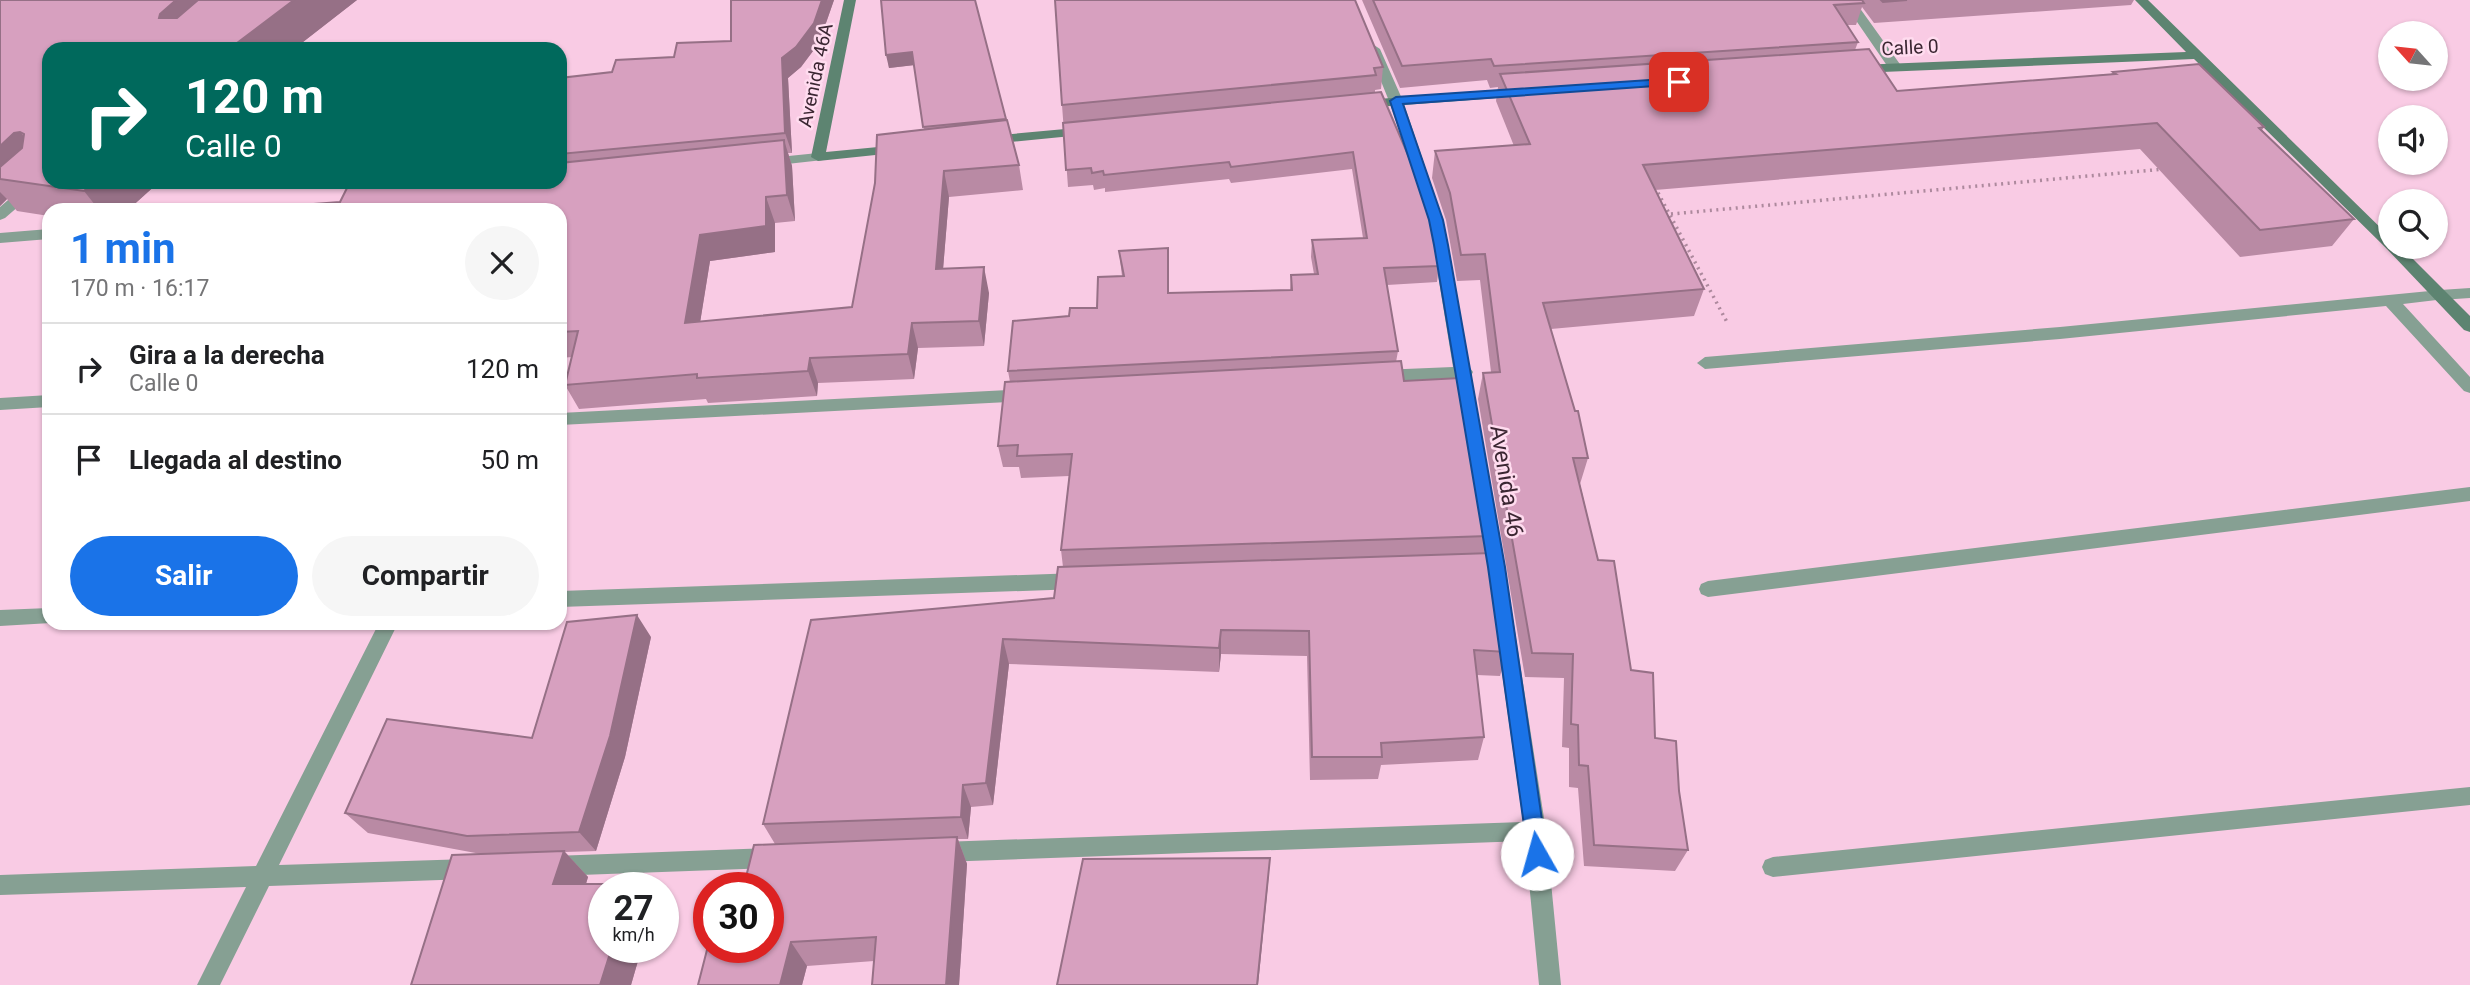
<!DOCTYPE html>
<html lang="es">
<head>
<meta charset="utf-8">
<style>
  :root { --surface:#fff; --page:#f6f6f6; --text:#202124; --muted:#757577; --line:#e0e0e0; --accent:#1a73e8 }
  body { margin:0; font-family:Roboto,sans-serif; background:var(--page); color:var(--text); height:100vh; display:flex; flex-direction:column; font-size:26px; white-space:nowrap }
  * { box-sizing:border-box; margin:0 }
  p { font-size:23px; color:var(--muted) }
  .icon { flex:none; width:38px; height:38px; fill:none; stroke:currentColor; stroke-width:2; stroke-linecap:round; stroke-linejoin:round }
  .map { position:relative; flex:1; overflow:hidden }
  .panel { position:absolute; left:42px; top:203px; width:525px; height:427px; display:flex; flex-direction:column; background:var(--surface); border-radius:21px; box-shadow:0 2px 5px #0004 }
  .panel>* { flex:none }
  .guide { position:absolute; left:42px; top:42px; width:525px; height:147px; border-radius:21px; box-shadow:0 2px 5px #0004; background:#00695c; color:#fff; overflow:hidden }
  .needle { width:46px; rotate:297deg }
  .tools { position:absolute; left:2378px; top:21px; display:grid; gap:14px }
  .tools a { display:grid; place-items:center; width:70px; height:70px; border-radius:50%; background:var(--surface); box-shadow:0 2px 5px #0004; font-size:35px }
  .speed { position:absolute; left:588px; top:872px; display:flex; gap:14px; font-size:35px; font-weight:700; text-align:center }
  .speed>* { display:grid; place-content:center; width:91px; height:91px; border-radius:50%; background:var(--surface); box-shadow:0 2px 5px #0004; line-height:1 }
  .speed small { font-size:18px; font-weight:400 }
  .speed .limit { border:10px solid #d22; background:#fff; color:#111 }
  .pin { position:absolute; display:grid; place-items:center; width:60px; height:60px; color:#fff; margin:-30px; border-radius:14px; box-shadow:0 4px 10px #0006 }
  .me { position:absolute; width:77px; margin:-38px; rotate:353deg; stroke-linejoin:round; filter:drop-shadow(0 0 5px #0008) }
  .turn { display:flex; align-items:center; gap:24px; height:147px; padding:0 28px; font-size:32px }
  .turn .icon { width:91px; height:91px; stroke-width:2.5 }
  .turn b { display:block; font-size:49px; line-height:60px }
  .round { display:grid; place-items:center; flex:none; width:74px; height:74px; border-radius:37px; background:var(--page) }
  .head { display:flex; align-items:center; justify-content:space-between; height:119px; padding:0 28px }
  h1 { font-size:42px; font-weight:700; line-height:52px; color:var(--accent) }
  .action { display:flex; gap:14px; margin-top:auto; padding:14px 28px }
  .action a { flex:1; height:80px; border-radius:42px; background:var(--accent); color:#fff; font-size:28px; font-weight:700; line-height:80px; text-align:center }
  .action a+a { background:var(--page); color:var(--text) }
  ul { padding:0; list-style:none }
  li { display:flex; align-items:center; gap:21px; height:91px; padding:0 28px; border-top:2px solid var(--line) }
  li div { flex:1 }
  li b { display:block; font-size:26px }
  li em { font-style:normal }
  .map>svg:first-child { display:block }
</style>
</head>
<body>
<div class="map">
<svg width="2470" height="985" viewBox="0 0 2470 985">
  <rect width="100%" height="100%" fill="#f9cbe4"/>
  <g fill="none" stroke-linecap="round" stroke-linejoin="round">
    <!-- path -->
    <path stroke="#ad899d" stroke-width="3.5" stroke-dasharray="2 4.5" stroke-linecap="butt" d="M 1655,187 L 1728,324
      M 1671,214 L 2165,169"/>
    <!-- lane -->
    <path fill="#86a093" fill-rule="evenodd" d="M 2470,288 L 2470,298 L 2440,300 L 2432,295 L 2440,290 Z"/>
    <!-- street -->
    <path fill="#86a093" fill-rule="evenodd" d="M 1842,0 L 1854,0 L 1902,67 L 1900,70 L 1890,70 Z
      M 1374,45 L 1380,49 L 1403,101 L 1443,220 L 1470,368 L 1473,372 L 1471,376 L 1505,567 L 1546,831 L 1561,985 L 1539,985 L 1525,841 L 941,862 L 933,859 L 930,852 L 933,845 L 941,842 L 1523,822 L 1487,567 L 1455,378 L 1381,382 L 1373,376 L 1381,370 L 1453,367 L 1429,220 L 1389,101 L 1368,49 Z
      M 818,153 L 823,154 L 823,160 L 769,166 L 762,162 L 769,158 Z
      M 49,168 L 49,180 L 5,218 L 0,220 L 0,207 L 44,169 Z
      M 49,229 L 49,239 L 0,243 L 0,233 Z
      M 2440,290 L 2448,295 L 2445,299 L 2403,304 L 2470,377 L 2470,393 L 2464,391 L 2386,306 L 2060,339 L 1705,369 L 1697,363 L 1705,357 L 2060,327 Z
      M 1028,389 L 1036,395 L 1028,401 L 560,425 L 560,413 Z
      M 49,395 L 49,407 L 0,410 L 0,398 Z
      M 2470,487 L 2470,501 L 1708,597 L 1701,594 L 1699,589 L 1701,584 L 1708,581 Z
      M 1078,573 L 1085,576 L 1087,581 L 1085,586 L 1078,589 L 560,607 L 560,591 Z
      M 49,608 L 49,623 L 51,623 L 0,626 L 0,610 Z
      M 379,623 L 398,623 L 279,865 L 469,859 L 477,862 L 480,869 L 477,876 L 469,879 L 269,886 L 220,985 L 197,985 L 246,887 L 0,895 L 0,875 L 256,866 Z
      M 2470,787 L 2470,805 L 1773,877 L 1765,874 L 1762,867 L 1765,860 L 1773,857 Z
      M 773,848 L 781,851 L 784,858 L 781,865 L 773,868 L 553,876 L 545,873 L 542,866 L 545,859 L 553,856 Z"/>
    <!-- secondary -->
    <path fill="#5d8471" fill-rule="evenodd" d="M 844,0 L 856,0 L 826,152 L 899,145 L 906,149 L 904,152 L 818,161 L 811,157 Z
      M 2135,0 L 2148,0 L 2390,237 L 2390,247 L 2401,247 L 2470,316 L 2470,332 L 2464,330 L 2387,249 L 2194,59 L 1858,73 L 1851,69 L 1858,65 L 2186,52 Z
      M 1520,89 L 1525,90 L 1525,96 L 1363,108 L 1356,104 L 1363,100 Z
      M 1087,127 L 1092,128 L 1092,134 L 990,144 L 983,140 L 990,136 Z"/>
  </g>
  <!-- wall -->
  <path fill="#b98aa4" d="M 0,0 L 357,0 L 294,49 L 49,182 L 159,182 L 128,210 L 49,210 L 49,216 L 17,211 L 7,199 L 0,206 Z
    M 731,0 L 834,0 L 819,43 L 801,67 L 788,78 L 792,153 L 788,153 L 792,166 L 795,221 L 775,223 L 775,252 L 710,261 L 700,322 L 852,307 L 924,130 L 914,65 L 889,68 L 881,0 L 1006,120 L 1019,165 L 1023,190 L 949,197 L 943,269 L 989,293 L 984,346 L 918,348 L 914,379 L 818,383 L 817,396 L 708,403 L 706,399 L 579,409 L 565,385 L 572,357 L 560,358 L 560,210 L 300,208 L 560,182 L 560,78 L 612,72 L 674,57 L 731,41 Z
    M 1362,0 L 2134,0 L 2131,5 L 1874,23 L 1862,7 L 1856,25 L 1847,25 L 1858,42 L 1855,50 L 1897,91 L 2111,74 L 2113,72 L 2264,127 L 2262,130 L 2354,219 L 2332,246 L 2240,257 L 2140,149 L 1655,190 L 1704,289 L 1694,316 L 1551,329 L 1588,458 L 1580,484 L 1598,560 L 1631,670 L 1655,738 L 1679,791 L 1688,850 L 1675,871 L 1584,866 L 1578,788 L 1569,787 L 1569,748 L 1562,747 L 1564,678 L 1525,677 L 1478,399 L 1483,373 L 1491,372 L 1480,280 L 1457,281 L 1446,220 L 1432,178 L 1435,151 L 1514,146 L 1496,101 L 1498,87 L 1490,88 L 1487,80 L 1400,88 Z
    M 1383,67 L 1381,89 L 1375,90 L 1375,93 L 1439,266 L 1437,282 L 1387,285 L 1398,351 L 1396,362 L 1404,381 L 1488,536 L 1484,553 L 1507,652 L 1500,676 L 1477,675 L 1484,737 L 1478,760 L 1381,765 L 1378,779 L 1310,780 L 1307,656 L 1221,654 L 1219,672 L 1009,664 L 993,805 L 971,807 L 968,839 L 958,839 L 967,864 L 959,985 L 872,985 L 874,961 L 807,966 L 802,985 L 698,985 L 746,877 L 775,844 L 763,824 L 1054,598 L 1063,567 L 1061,550 L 1069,476 L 1021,478 L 1019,467 L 1003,467 L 998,446 L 1010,382 L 1008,371 L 1069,316 L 1097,308 L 1122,276 L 1119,251 L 1169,265 L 1169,293 L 1290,290 L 1291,275 L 1314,274 L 1311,257 L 1312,240 L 1363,238 L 1352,169 L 1231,183 L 1229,179 L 1105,192 L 1105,188 L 1094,190 L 1093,185 L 1068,187 L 1062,105 Z
    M 651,637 L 625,757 L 596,851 L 565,852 L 588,877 L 586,884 L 642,947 L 631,985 L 411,985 L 481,854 L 368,833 L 345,813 L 532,738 Z"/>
  <!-- shaded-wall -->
  <path fill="#967086" d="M 176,0 L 237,0 L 182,47 L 159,18 L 160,14 Z
    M 294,0 L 357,0 L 294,49 L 229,49 Z
    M 822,0 L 834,0 L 819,43 L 801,67 L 788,78 L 792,153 L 785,133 L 782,58 Z
    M 912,52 L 915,65 L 889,68 L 886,55 Z
    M 20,132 L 48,165 L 0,179 L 0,146 L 14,133 Z
    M 784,140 L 792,166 L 795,221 L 787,195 Z
    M 944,171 L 949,197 L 941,294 L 936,269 Z
    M 94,182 L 159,182 L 128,210 L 99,210 L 84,191 Z
    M 0,192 L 7,199 L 0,206 Z
    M 766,197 L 775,223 L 775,252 L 710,261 L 696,348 L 685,323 L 700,235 Z
    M 984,267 L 989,293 L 984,346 L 979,321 Z
    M 912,323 L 918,348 L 914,379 L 908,354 Z
    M 810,358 L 818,383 L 817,396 L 808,371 Z
    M 637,615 L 651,637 L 625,757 L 596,851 L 579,832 Z
    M 1221,630 L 1221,654 L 1219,672 L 1219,648 Z
    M 1003,639 L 1009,664 L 993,805 L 986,783 Z
    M 963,785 L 971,807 L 968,839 L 961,817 Z
    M 957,837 L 967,864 L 959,985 L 946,985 Z
    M 564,851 L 588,877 L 578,909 L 553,884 Z
    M 1270,858 L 1268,884 L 1258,985 L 1257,985 Z
    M 791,942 L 807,966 L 802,985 L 780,985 Z
    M 612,947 L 642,947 L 631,985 L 600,985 Z"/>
  <!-- building -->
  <path fill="#d7a0bf" stroke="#967086" stroke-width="2" d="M 0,0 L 176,0 L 160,14 L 159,18 L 177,18 L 198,0 L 294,0 L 229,49 L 49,49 L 49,182 L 94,182 L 84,191 L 0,179 L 0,167 L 22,148 L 24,134 L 20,132 L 14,133 L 0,146 Z
    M 731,0 L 822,0 L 814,23 L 796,47 L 782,58 L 785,133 L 560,154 L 560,78 L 612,72 L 616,60 L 674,57 L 677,43 L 731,41 Z
    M 881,0 L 975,0 L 1006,119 L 923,127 L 912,52 L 886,55 Z
    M 1055,0 L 1355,0 L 1383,67 L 1374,68 L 1376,75 L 1062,105 Z
    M 1373,0 L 1862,0 L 1864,3 L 1834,5 L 1858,42 L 1494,66 L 1491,59 L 1402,66 Z
    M 1881,0 L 1907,0 L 1883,2 Z
    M 1869,49 L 1897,91 L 2116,74 L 2113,72 L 2199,64 L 2264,127 L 2259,128 L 2354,219 L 2260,230 L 2157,123 L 1643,165 L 1704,289 L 1543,303 L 1575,411 L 1578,411 L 1588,458 L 1573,458 L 1598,560 L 1614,561 L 1631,670 L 1653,673 L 1655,738 L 1676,741 L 1679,791 L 1688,850 L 1594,845 L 1588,766 L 1579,765 L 1578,725 L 1571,724 L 1573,654 L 1532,653 L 1483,373 L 1500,372 L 1485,254 L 1461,255 L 1450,193 L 1435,151 L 1530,144 L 1500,74 Z
    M 1381,92 L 1411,162 L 1415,162 L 1429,204 L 1439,266 L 1384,268 L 1398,351 L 1008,371 L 1013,321 L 1069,316 L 1070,308 L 1097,308 L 1098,277 L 1124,276 L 1119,251 L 1168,248 L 1168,293 L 1292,290 L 1291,275 L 1318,274 L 1312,240 L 1367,238 L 1353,152 L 1231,167 L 1229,162 L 1104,175 L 1103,171 L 1092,173 L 1091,168 L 1066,170 L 1063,123 Z
    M 1007,120 L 1019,165 L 944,171 L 936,269 L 984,267 L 979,321 L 912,323 L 908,354 L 810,358 L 808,371 L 697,378 L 697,374 L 565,385 L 578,331 L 560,332 L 560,210 L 260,210 L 300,208 L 301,205 L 340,202 L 349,184 L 369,182 L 560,182 L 560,163 L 784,140 L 787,195 L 766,197 L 766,226 L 700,235 L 685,323 L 852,307 L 875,183 L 877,135 Z
    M 1401,361 L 1404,381 L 1460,378 L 1488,536 L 1061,550 L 1072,454 L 1017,456 L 1018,445 L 998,446 L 1005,382 Z
    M 1492,553 L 1507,652 L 1474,650 L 1484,737 L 1381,743 L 1382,757 L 1312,757 L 1309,631 L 1221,630 L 1219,648 L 1003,639 L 986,783 L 963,785 L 961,817 L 763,824 L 811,620 L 1054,598 L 1058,567 Z
    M 637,615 L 610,736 L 579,832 L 467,836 L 345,813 L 387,719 L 532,738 L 567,622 Z
    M 957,837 L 946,985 L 872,985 L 876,937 L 791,942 L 780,985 L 698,985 L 709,942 L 709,947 L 768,947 L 768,887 L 722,887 L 724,879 L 746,877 L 754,845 Z
    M 564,851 L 553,884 L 632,884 L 631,887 L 604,887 L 604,947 L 612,947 L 600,985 L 411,985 L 452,855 Z
    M 1270,858 L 1257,985 L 1057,985 L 1083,859 Z"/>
  <!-- route -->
  <path fill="#1a73e8" stroke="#114b97" stroke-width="2" d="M 1679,78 L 1685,82 L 1683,84 L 1403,104 L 1443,220 L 1448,245 L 1505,567 L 1547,854 L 1544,860 L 1537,863 L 1531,860 L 1528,854 L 1488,567 L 1434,245 L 1429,220 L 1390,101 L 1396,97 Z"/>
  <g text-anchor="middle" stroke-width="5" stroke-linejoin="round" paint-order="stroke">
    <!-- far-street labels -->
    <g font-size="19" fill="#3b2632" stroke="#ffdcef">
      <text transform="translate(1910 47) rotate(-3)" y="7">Calle 0</text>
      <text transform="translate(815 75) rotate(-78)" y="7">Avenida 46A</text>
    </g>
    <!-- street labels -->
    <g font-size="23" fill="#3b2632" stroke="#ffdcef">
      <text transform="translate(1507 481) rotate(81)" y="8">Avenida 46</text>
    </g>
  </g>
</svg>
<div class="tools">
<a><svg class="needle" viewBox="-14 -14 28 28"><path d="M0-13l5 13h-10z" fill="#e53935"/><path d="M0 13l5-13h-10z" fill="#757577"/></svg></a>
<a><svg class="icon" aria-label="sound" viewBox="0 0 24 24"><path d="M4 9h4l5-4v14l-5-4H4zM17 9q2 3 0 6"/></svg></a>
<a><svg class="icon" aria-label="search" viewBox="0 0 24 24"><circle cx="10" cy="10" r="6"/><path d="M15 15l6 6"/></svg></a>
</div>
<div class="speed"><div>27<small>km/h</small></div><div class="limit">30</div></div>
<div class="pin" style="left:1679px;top:82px;background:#d93025"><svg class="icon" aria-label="arrive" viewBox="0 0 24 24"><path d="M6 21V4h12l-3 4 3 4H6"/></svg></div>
<svg class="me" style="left:1537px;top:854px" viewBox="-20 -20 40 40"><circle r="19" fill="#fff"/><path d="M0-13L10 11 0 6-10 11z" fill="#1a73e8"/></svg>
<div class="guide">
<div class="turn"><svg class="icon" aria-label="right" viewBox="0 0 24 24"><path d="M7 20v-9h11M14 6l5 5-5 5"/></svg><div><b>120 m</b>Calle 0</div></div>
</div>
<section class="panel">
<div class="head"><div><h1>1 min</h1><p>170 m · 16:17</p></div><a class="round"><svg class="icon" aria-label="close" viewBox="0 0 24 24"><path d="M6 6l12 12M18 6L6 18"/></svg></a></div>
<ul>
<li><svg class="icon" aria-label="right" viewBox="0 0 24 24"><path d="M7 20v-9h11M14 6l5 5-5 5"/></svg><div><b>Gira a la derecha</b><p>Calle 0</p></div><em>120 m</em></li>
<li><svg class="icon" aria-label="arrive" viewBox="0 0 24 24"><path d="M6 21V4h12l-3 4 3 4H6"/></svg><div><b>Llegada al destino</b></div><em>50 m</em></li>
</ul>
<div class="action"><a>Salir</a><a>Compartir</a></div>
</section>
</div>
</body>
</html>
